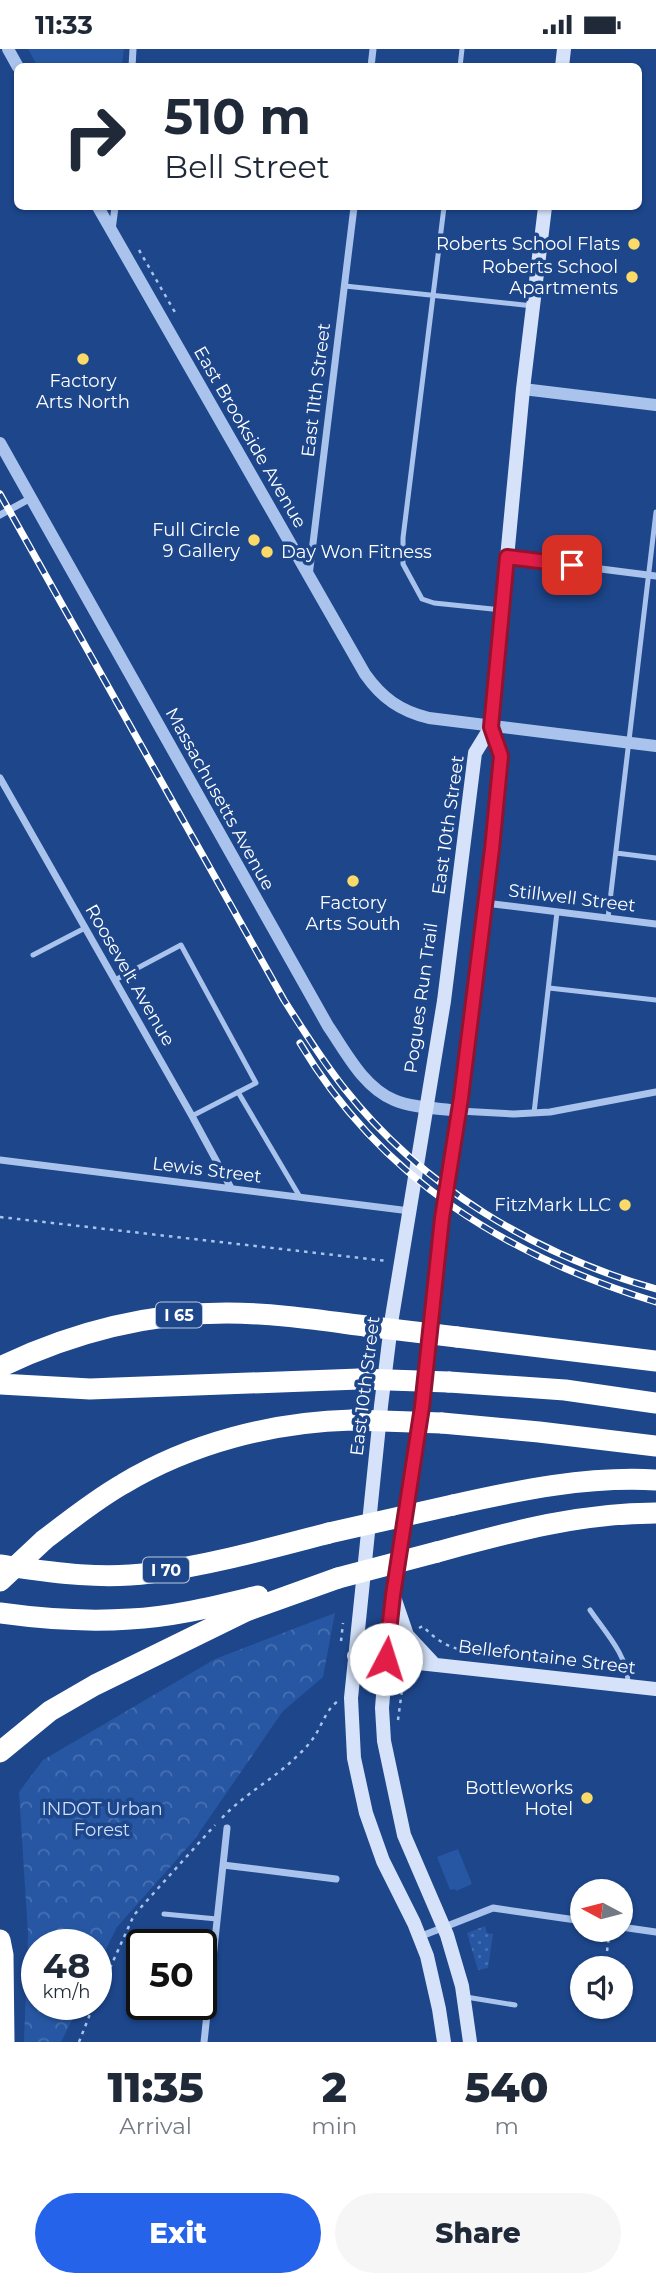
<!DOCTYPE html>
<html lang="en">
<head>
<meta charset="utf-8">
<style>
  :root { --surface:#fff; --page:#f6f6f7; --text:#1f2937; --muted:#747a83; --accent:#2563eb }
  body { margin:0; font-family:Montserrat,sans-serif; background:var(--page); color:var(--text); height:100vh; display:flex; flex-direction:column; font-size:26px; white-space:nowrap }
  * { box-sizing:border-box; margin:0 }
  p { font-size:23px; color:var(--muted) }
  .icon { flex:none; width:38px; height:38px; fill:none; stroke:currentColor; stroke-width:2; stroke-linecap:round; stroke-linejoin:round }
  .map { position:relative; height:1993px; overflow:hidden }
  .details { display:flex; flex-direction:column; background:var(--surface); flex:1 }
  .details>* { flex:none }
  .top-card { position:absolute; left:14px; top:14px; width:628px; height:147px; border-radius:10px; box-shadow:0 2px 5px #0004; background:#fff; color:var(--text); overflow:hidden }
  .needle { width:46px; rotate:277deg }
  .tools { position:absolute; left:570px; top:1830px; display:grid; gap:14px }
  .tools a { display:grid; place-items:center; width:63px; height:63px; border-radius:50%; background:var(--surface); box-shadow:0 2px 5px #0004; font-size:35px }
  .speed { position:absolute; left:21px; top:1880px; display:flex; gap:14px; font-size:35px; font-weight:700; text-align:center }
  .speed>* { display:grid; place-content:center; width:91px; height:91px; border-radius:50%; background:var(--surface); box-shadow:0 2px 5px #0004; line-height:1 }
  .speed small { font-size:18px; font-weight:400 }
  .speed .limit { border:4px solid #111; border-radius:10px; background:#fff; color:#111 }
  .pin { position:absolute; display:grid; place-items:center; width:60px; height:60px; color:#fff; margin:-30px; border-radius:14px; box-shadow:0 4px 10px #0006 }
  .me { position:absolute; width:77px; margin:-38px; rotate:5deg; stroke-linejoin:round; filter:drop-shadow(0 0 5px #0008) }
  .turn { display:flex; align-items:center; gap:24px; height:147px; padding:0 35px; font-size:32px }
  .turn .icon { width:91px; height:91px; stroke-width:2.5 }
  .turn b { display:block; font-size:49px; line-height:60px }
  .eta { display:flex; justify-content:space-evenly; align-items:center; height:119px; text-align:center }
  .eta b { font-size:42px; font-weight:800; line-height:49px }
  .primary-button { display:flex; gap:14px; margin-top:auto; padding:14px 35px }
  .primary-button a { flex:1; height:80px; border-radius:42px; background:var(--accent); color:#fff; font-size:28px; font-weight:800; line-height:80px; text-align:center }
  .primary-button a+a { background:var(--page); color:var(--text) }
  .status { display:flex; justify-content:space-between; align-items:center; height:49px; padding:0 35px; background:var(--surface); direction:ltr }
  .status svg { height:19px; fill:currentColor }
  .map>svg:first-child { display:block }
</style>
</head>
<body>
<div class="status"><b>11:33</b><svg viewBox="0 0 49 12"><path d="M0 12V9h3v3zM5 12V6h3v6zM10 12V3h3v9zM15 12V0h3v12zM26 1h20v11H26zM47 4h2v5h-2z"/></svg></div>
<div class="map">
<svg width="656" height="1993" viewBox="0 0 656 1993">
  <defs>
    <pattern id="grass-dots" width="8" height="8" patternUnits="userSpaceOnUse" patternTransform="scale(1.75)"><rect width="8" height="8" fill="#2757a3"/><path d="M2 2h.1M6 6h.1" fill="none" stroke="#4770b1" stroke-width="1.8" stroke-linecap="round"/></pattern>
    <pattern id="forest-crowns" width="20" height="18" patternUnits="userSpaceOnUse" patternTransform="scale(1.75)"><rect width="20" height="18" fill="#2757a3"/><path d="M2 6a3 3 0 1 1 6 0M12 15a3 3 0 1 1 6 0" fill="none" stroke="#4770b1"/></pattern>
  </defs>
  <rect width="100%" height="100%" fill="#1d468b"/>
  <!-- grass -->
  <path fill="url(#grass-dots)" d="M 485,1877 L 487,1884 L 493,1885 L 488,1919 L 478,1921 L 467,1884 Z"/>
  <!-- forest -->
  <path fill="url(#forest-crowns)" d="M 335,1564 L 323,1628 L 283,1662 L 194,1791 L 117,1878 L 96,1920 L 96,1895 L 37,1895 L 37,1955 L 80,1955 L 61,1993 L 24,1993 L 28,1885 L 19,1743 L 43,1711 L 215,1610 Z"/>
  <!-- green -->
  <path fill="#2757a3" d="M 28,0 L 124,0 L 122,17 L 38,18 Z
    M 458,1800 L 472,1835 L 456,1842 L 455,1840 L 450,1841 L 437,1808 Z"/>
  <g fill="none" stroke-linecap="round" stroke-linejoin="round">
    <!-- path -->
    <path stroke="#a9c3ec" stroke-width="2.5" stroke-dasharray="3.5 5" stroke-linecap="butt" d="M 139,201 L 176,265
      M 0,1168 L 387,1212
      M 419,1579 L 423,1577 C 443,1600 464,1603 494,1606
      M 341,1592 L 343,1574
      M 398,1671 L 404,1626
      M 222,1769 C 245,1744 275,1730 298,1706 C 305,1700 311,1693 316,1685 C 322,1675 327,1660 337,1653
      M 607,1902 L 609,1888
      M 96,1950 L 134,1866 L 215,1776
      M 79,1993 L 94,1955"/>
    <!-- service -->
    <path stroke="#a9c3ec" stroke-width="5" d="M 460,18 L 462,0
      M 444,158 L 403,489 L 403,515 L 422,550 L 434,554 L 502,561
      M 345,237 L 533,257
      M 616,804 L 656,809
      M 608,869 L 656,463
      M 33,906 L 85,879
      M 115,931 L 181,896 L 256,1034 L 192,1067
      M 549,939 L 656,951
      M 238,1043 L 300,1148
      M 534,1064 L 557,863
      M 590,1561 C 605,1583 628,1607 628,1634
      M 164,1865 L 217,1870
      M 201,1910 L 213,1911
      M 466,1948 L 515,1956"/>
    <!-- minor -->
    <path stroke="#a9c3ec" stroke-width="7" d="M 132,18 L 133,0
      M 371,18 L 373,0
      M 112,181 L 115,158
      M 0,466 L 31,449
      M 507,508 L 656,527
      M 309,527 L 354,158
      M 0,729 L 192,1067 L 231,1139
      M 485,854 L 656,875
      M 459,1062 L 514,1065 L 550,1063 L 656,1043
      M 0,1111 L 410,1162
      M 223,1816 L 336,1830
      M 621,1878 L 656,1883
      M 419,1888 L 493,1859 L 583,1872
      M 204,1993 L 227,1779"/>
    <!-- tertiary -->
    <path stroke="#a9c3ec" stroke-width="12" d="M 8,0 L 18,18
      M 98,158 L 365,625 C 382,649 400,662 429,669 L 656,697
      M 523,340 L 656,356
      M 0,394 L 328,977 C 346,1003 363,1038 394,1051 C 413,1059 438,1059 459,1062"/>
    <!-- secondary -->
    <path stroke="#d5e2f9" stroke-width="14" d="M 562,18 L 564,0
      M 394,1548 L 407,1586 L 434,1615
      M 354,1607 L 656,1640
      M 444,1993 L 439,1960 L 427,1907 L 414,1874 L 383,1812 L 366,1764 L 354,1709 L 351,1649 L 381,1357 L 392,1268 L 444,952 L 475,704 L 491,678
      M 470,1993 L 462,1937 L 447,1886 L 404,1786 L 384,1692 L 382,1659 L 389,1572 L 423,1358 L 442,1169 L 461,1049 L 492,800 L 501,707 L 491,678 L 523,340 L 545,158"/>
    <!-- motorway -->
    <path stroke="#fff" stroke-width="21" d="M 457,1288 L 656,1312
      M 0,1318 C 71,1284 148,1264 227,1264 C 273,1264 319,1271 365,1277
      M 449,1333 L 565,1341 L 656,1354
      M 0,1335 L 90,1340 L 359,1330
      M 442,1374 L 539,1383 L 656,1397
      M 453,1456 C 520,1441 587,1427 656,1431
      M 44,1491 C 70,1471 95,1451 123,1435 C 191,1394 273,1373 352,1371
      M 437,1503 C 511,1483 579,1464 656,1464
      M 0,1516 C 50,1523 100,1531 150,1524 C 211,1516 271,1499 329,1484
      M 0,1564 C 43,1570 87,1573 130,1570 C 173,1568 216,1557 258,1547
      M 0,1703 L 50,1662 L 95,1636 L 246,1562 L 338,1529
      M 0,1891 L 3,1906 L 4,1993"/>
    <defs>
      <path id="rail" d="M 0,445 L 284,951 C 303,981 322,1011 344,1039 C 422,1138 536,1206 656,1240
        M 300,994 C 381,1130 507,1207 656,1253"/>
    </defs>
    <!-- rail casing -->
    <use href="#rail" stroke="#fff" stroke-width="7"/>
    <!-- rail -->
    <use href="#rail" stroke="#1d468b" stroke-width="4.5" stroke-dasharray="13" stroke-linecap="butt"/>
    <!-- motorway-bridge -->
    <path stroke="#fff" stroke-width="21" d="M 365,1277 L 457,1288
      M 359,1330 L 449,1333
      M 352,1371 L 442,1374
      M 329,1484 L 453,1456
      M 338,1529 L 437,1503
      M 0,1532 L 44,1491"/>
  </g>
  <g fill="none" stroke-linecap="round" stroke-linejoin="round">
    <defs>
      <path id="route" d="M 386,1610 L 393,1546 L 422,1358 L 442,1169 L 461,1049 L 492,800 L 501,707 L 491,678 L 507,508 L 572,516"/>
    </defs>
    <!-- route casing -->
    <use href="#route" stroke="#92132f" stroke-width="18"/>
    <!-- route -->
    <use href="#route" stroke="#e11d48" stroke-width="12"/>
  </g>
  <!-- markers -->
  <g fill="#fcda67" stroke="#1d468b" stroke-width="2.5">
    <circle cx="634" cy="195" r="7"/>
    <circle cx="632" cy="228" r="7"/>
    <circle cx="83" cy="310" r="7"/>
    <circle cx="254" cy="491" r="7"/>
    <circle cx="267" cy="503" r="7"/>
    <circle cx="353" cy="832" r="7"/>
    <circle cx="625" cy="1156" r="7"/>
    <circle cx="587" cy="1749" r="7"/>
  </g>
  <g text-anchor="middle" stroke-width="7" stroke-linejoin="round" paint-order="stroke">
    <!-- shield labels -->
    <g fill="#1d468b" stroke="#bbc8dc" stroke-width="2">
      <rect x="156" y="1253.5" width="46" height="25" rx="5"/>
      <rect x="143" y="1508.5" width="46" height="25" rx="5"/>
    </g>
    <g font-size="16" font-weight="bold" fill="#fff">
      <text x="179" y="1272">I 65</text>
      <text x="166" y="1527">I 70</text>
    </g>
    <!-- poi labels -->
    <g font-size="18" fill="#fff" stroke="#1d468b" text-anchor="end">
      <text x="620" y="201">Roberts School Flats</text>
      <text x="618" y="224">Roberts School<tspan x="618" dy="21">Apartments</tspan></text>
      <text x="83" y="338" text-anchor="middle">Factory<tspan x="83" dy="21">Arts North</tspan></text>
      <text x="240" y="487">Full Circle<tspan x="240" dy="21">9 Gallery</tspan></text>
      <text x="281" y="509" text-anchor="start">Day Won Fitness</text>
      <text x="353" y="860" text-anchor="middle">Factory<tspan x="353" dy="21">Arts South</tspan></text>
      <text x="611" y="1162">FitzMark LLC</text>
      <text x="573" y="1745">Bottleworks<tspan x="573" dy="21">Hotel</tspan></text>
    </g>
    <!-- street labels -->
    <g font-size="18" fill="#fff" stroke="#1d468b">
      <text transform="translate(316 341) rotate(-83)" y="6">East 11th Street</text>
      <text transform="translate(250 388) rotate(60)" y="6">East Brookside Avenue</text>
      <text transform="translate(220 750) rotate(61)" y="6">Massachusetts Avenue</text>
      <text transform="translate(448 776) rotate(-82)" y="6">East 10th Street</text>
      <text transform="translate(572 849) rotate(7)" y="6">Stillwell Street</text>
      <text transform="translate(130 926) rotate(60)" y="6">Roosevelt Avenue</text>
      <text transform="translate(421 949) rotate(-82)" y="6">Pogues Run Trail</text>
      <text transform="translate(207 1121) rotate(7)" y="6">Lewis Street</text>
      <text transform="translate(365 1337) rotate(-83)" y="6">East 10th Street</text>
      <text transform="translate(547 1608) rotate(7)" y="6">Bellefontaine Street</text>
    </g>
    <!-- park labels -->
    <g font-size="18" fill="#cedff9" stroke="#1d468b">
      <text x="102" y="1766">INDOT Urban<tspan x="102" dy="21">Forest</tspan></text>
    </g>
  </g>
</svg>
<div class="tools">
<a><svg class="needle" viewBox="-14 -14 28 28"><path d="M0-13l5 13h-10z" fill="#e53935"/><path d="M0 13l5-13h-10z" fill="#747a83"/></svg></a>
<a><svg class="icon" aria-label="sound" viewBox="0 0 24 24"><path d="M4 9h4l5-4v14l-5-4H4zM17 9q2 3 0 6"/></svg></a>
</div>
<div class="speed"><div>48<small>km/h</small></div><div class="limit">50</div></div>
<div class="pin" style="left:572px;top:516px;background:#d93025"><svg class="icon" aria-label="arrive" viewBox="0 0 24 24"><path d="M6 21V4h12l-3 4 3 4H6"/></svg></div>
<svg class="me" style="left:386px;top:1610px" viewBox="-20 -20 40 40"><circle r="19" fill="#fff"/><path d="M0-13L10 11 0 6-10 11z" fill="#e11d48"/></svg>
<div class="top-card">
<div class="turn"><svg class="icon" aria-label="right" viewBox="0 0 24 24"><path d="M7 20v-9h11M14 6l5 5-5 5"/></svg><div><b>510 m</b>Bell Street</div></div>
</div>
</div>
<section class="details">
<div class="eta">
<div><b>11:35</b><p>Arrival</p></div>
<div><b>2</b><p>min</p></div>
<div><b>540</b><p>m</p></div>
</div>
<div class="primary-button"><a>Exit</a><a>Share</a></div>
</section>
</body>
</html>
